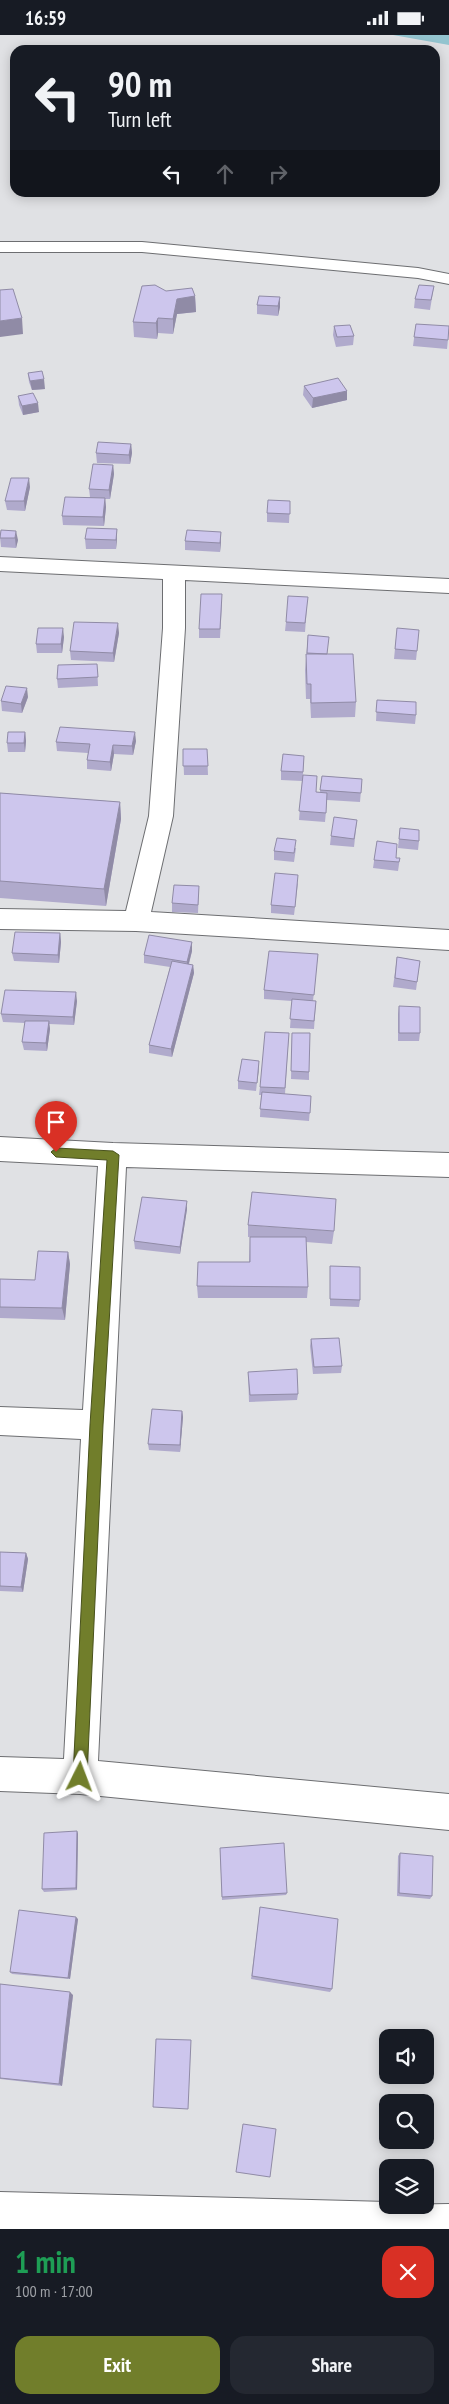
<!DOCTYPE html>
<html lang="en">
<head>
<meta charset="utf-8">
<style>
  :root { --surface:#171b24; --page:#242831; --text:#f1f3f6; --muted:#9ea1a6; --accent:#717e2b }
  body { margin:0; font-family:"PT Sans Narrow",sans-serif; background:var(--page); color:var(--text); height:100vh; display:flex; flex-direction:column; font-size:19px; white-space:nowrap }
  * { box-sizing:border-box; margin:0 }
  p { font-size:16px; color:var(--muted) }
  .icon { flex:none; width:28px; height:28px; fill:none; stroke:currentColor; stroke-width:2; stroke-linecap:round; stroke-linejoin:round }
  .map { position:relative; height:2194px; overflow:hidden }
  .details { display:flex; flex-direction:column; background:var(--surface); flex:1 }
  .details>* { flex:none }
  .hud { position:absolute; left:10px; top:10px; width:430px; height:152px; border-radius:15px; box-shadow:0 2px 12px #0003; background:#171b24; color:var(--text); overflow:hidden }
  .fabs { position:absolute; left:379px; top:1994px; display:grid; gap:10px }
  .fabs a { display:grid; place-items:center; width:55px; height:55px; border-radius:10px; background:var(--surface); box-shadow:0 2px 12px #0003; font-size:25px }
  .pin { position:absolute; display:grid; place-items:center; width:42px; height:42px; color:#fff; margin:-51px -21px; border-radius:50% 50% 50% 0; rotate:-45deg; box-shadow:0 0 5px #0007 }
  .pin .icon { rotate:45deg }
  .me { position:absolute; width:55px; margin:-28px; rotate:3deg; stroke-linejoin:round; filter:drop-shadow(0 0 4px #0008) }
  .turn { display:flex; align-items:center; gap:18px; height:105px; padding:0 15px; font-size:22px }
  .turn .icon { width:65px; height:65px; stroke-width:2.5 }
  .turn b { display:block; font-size:35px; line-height:42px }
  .lanes { display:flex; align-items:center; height:48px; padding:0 15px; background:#0003; justify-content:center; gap:25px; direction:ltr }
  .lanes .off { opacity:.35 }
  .round { display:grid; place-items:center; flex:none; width:52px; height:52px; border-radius:15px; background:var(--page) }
  .summary { display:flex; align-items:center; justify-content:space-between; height:85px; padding:0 15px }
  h1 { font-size:30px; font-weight:600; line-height:38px; color:#1e9e55 }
  .primary-button { display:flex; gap:10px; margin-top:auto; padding:10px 15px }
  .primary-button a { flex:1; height:58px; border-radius:15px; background:var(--accent); color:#fff; font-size:20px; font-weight:600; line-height:58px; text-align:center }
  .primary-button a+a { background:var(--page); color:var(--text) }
  .status { display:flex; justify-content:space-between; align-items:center; height:35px; padding:0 25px; background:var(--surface); direction:ltr }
  .status svg { height:14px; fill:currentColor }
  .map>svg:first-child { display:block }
</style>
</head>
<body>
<div class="status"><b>16:59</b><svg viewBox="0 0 49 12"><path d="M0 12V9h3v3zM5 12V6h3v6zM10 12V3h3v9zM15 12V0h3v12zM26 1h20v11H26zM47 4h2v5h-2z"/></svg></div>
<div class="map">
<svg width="449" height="2194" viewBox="0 0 449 2194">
  <rect width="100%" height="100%" fill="#e0e1e4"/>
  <!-- water -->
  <path fill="#93c4cf" d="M 393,0 L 449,0 L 449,10 Z"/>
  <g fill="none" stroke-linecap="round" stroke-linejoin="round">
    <defs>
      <path id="street" d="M 0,207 L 142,207 L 418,233 L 449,239 L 449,249 L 418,243 L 142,217 L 0,217 Z
        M 0,522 L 449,544 L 449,558 L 185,545 L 185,593 L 173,781 L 151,877 L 449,895 L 449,915 L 136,896 L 0,894 L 0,874 L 126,876 L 149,781 L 163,593 L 163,544 L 0,536 Z
        M 0,1102 L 113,1108 L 449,1118 L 449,1142 L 126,1132 L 98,1726 L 449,1759 L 449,1795 L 80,1759 L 0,1756 L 0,1722 L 64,1724 L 81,1404 L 0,1400 L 0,1372 L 83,1375 L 98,1131 L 0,1126 Z
        M 0,2157 L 388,2167 L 388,2170 L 449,2169 L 449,2194 L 0,2194 Z"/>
    </defs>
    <!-- street casing -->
    <use href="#street" stroke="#6d6e71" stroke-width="2"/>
    <!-- street -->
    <use href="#street" fill="#fff" fill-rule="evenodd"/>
  </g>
  <!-- wall -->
  <path fill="#b0aacc" d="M 434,251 L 430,275 L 414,273 L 415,264 Z
    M 166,256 L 195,261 L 196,277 L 177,279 L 173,299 L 158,298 L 157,304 L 134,302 L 133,287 Z
    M 280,262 L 280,272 L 278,281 L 257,279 L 257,270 Z
    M 416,289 L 449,294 L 447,314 L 413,311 Z
    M 334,291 L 354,301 L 353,310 L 336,312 L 333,300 Z
    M 28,338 L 45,354 L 32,355 L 29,347 Z
    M 304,351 L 347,356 L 347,365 L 312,373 L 303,360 Z
    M 18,361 L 39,377 L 23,380 L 19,370 Z
    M 131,409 L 132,418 L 130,429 L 97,428 L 96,418 Z
    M 113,430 L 114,439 L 110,464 L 105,464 L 106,472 L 104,491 L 63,490 L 62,481 L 90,462 L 89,454 Z
    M 30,452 L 25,476 L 7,475 L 5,466 Z
    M 290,466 L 289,488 L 267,487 L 267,478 Z
    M 117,494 L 117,503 L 116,514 L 86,514 L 85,504 Z
    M 1,495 L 18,505 L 16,513 L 1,512 L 0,502 Z
    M 221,497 L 221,506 L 220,517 L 185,515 L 185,506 Z
    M 222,569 L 220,603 L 199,603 L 199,594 Z
    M 307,571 L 305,597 L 285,596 L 286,587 Z
    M 397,593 L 417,616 L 416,625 L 394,624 Z
    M 119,598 L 114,627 L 71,625 L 70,616 Z
    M 308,600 L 327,619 L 356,667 L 355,682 L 311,683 L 310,664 L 306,664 L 305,635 Z
    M 64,602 L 62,618 L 37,618 L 36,609 Z
    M 97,629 L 98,651 L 58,653 L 57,644 Z
    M 28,662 L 22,678 L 2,676 L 1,666 Z
    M 377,665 L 416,680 L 415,689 L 376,686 Z
    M 25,697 L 26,706 L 25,717 L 8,717 L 7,708 Z
    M 136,706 L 133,720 L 114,719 L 111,736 L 87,734 L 87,725 L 88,718 L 57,716 L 56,707 Z
    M 183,714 L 207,714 L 208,740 L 184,740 Z
    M 304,721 L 303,740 L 316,757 L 320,757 L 322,741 L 362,744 L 360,767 L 327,765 L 325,787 L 299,785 L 302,746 L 281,745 L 281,736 Z
    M 0,758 L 120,767 L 121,784 L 106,871 L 0,863 Z
    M 357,785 L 354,812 L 330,810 L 331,801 Z
    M 400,793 L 419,806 L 418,815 L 398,813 Z
    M 377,806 L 396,823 L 400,823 L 398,836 L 373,833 Z
    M 296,813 L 294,827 L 274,825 L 274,816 Z
    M 298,848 L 294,880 L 271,878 L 271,870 Z
    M 199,851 L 198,878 L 172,877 L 172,868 Z
    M 60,898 L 61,907 L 59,928 L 14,926 L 12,918 Z
    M 192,907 L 192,916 L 189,929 L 193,930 L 194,938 L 172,1022 L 149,1018 L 149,1010 L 170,932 L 144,928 L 144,920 Z
    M 318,919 L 313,966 L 316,966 L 314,994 L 290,993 L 292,966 L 264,964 L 264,955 Z
    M 397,922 L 420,926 L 416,955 L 393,952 Z
    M 77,966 L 74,990 L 49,989 L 50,994 L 47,1016 L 24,1015 L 22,1007 L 25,988 L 3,987 L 1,979 Z
    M 399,971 L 420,998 L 419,1006 L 398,1006 L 398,979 Z
    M 289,998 L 285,1059 L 311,1061 L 309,1086 L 260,1082 L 261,1060 L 259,1060 L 260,1052 Z
    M 292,998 L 309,1037 L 309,1045 L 291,1044 Z
    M 259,1026 L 256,1056 L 238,1054 L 238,1046 Z
    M 187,1174 L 180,1219 L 135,1214 L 134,1206 Z
    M 248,1190 L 334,1196 L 332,1209 L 306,1207 L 308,1252 L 307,1263 L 198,1263 L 197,1251 L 249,1227 L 250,1202 L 248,1202 Z
    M 68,1217 L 70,1229 L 65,1285 L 0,1283 L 0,1244 L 35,1245 Z
    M 330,1231 L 360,1265 L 359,1272 L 330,1271 Z
    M 311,1304 L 342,1331 L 341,1338 L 313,1339 L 310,1311 Z
    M 248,1337 L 298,1359 L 297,1365 L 249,1367 Z
    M 182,1376 L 183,1382 L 180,1417 L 149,1415 L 148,1409 Z
    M 0,1517 L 26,1518 L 28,1524 L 23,1557 L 0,1556 Z
    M 77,1796 L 78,1799 L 77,1855 L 44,1857 L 42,1854 Z
    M 220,1813 L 287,1858 L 286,1860 L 222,1865 Z
    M 400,1818 L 432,1861 L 430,1864 L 397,1861 L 398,1821 Z
    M 260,1872 L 332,1954 L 330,1957 L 251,1944 Z
    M 78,1884 L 70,1944 L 12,1939 L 10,1937 Z
    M 0,1949 L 73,1960 L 62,2051 L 0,2044 Z"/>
  <!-- shaded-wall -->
  <path fill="#908ba6" d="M 195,261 L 196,277 L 177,279 L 173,299 L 173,284 L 177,264 Z
    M 280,262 L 280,272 L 278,281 L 278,271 Z
    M 22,283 L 23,299 L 0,302 L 0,286 Z
    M 158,283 L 158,298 L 157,304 L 156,288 Z
    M 44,344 L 45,354 L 32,355 L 30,346 Z
    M 347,356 L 347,365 L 312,373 L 313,363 Z
    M 38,368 L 39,377 L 23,380 L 22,371 Z
    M 131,409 L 132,418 L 130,429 L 129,420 Z
    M 113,430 L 114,439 L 110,464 L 109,455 Z
    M 29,443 L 30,452 L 25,476 L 24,466 Z
    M 105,463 L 106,472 L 104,491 L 103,482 Z
    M 117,494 L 117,503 L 116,514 L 116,505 Z
    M 16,496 L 18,505 L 16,513 L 15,503 Z
    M 221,497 L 221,506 L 220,517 L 220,508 Z
    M 118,588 L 119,598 L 114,627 L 113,618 Z
    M 63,593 L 64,602 L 62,618 L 61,609 Z
    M 27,653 L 28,662 L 22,678 L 21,669 Z
    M 25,697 L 26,706 L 25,717 L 24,708 Z
    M 135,697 L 136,706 L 133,720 L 132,711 Z
    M 113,710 L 114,719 L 111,736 L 110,727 Z
    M 120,767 L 121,784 L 106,871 L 104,854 Z
    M 60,898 L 61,907 L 59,928 L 58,920 Z
    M 192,907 L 192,916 L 187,935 L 187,927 Z
    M 193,930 L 194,938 L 172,1022 L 171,1014 Z
    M 76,957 L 77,966 L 74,990 L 73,982 Z
    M 49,986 L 50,994 L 47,1016 L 46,1008 Z
    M 259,1026 L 259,1034 L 256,1056 L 257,1048 Z
    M 187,1166 L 187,1174 L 180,1219 L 180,1212 Z
    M 68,1217 L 70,1229 L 65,1285 L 62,1273 Z
    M 182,1376 L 183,1382 L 180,1417 L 180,1410 Z
    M 26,1518 L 28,1524 L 23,1557 L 21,1552 Z
    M 77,1796 L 78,1799 L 77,1855 L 76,1853 Z
    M 76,1882 L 78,1884 L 70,1944 L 68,1943 Z
    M 70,1957 L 73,1960 L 62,2051 L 59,2049 Z"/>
  <!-- building -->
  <path fill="#cdc6ed" stroke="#908ba6" d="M 155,250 L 166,256 L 192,253 L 195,261 L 177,264 L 173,284 L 158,283 L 156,288 L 133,287 L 142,251 Z
    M 419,250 L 434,251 L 431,265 L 415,264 Z
    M 13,254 L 22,283 L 0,286 L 0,255 Z
    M 259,261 L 280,262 L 278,271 L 257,270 Z
    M 416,289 L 449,291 L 448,305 L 414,302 Z
    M 350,290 L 354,301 L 337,302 L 334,291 Z
    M 42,336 L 44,344 L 30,346 L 28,338 Z
    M 338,343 L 347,356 L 313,363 L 304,351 Z
    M 33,358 L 38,368 L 22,371 L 18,361 Z
    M 98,407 L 131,409 L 129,420 L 96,418 Z
    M 93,429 L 113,430 L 109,455 L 89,454 Z
    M 11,443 L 29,443 L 24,466 L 5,466 Z
    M 65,462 L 105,463 L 103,482 L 62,481 Z
    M 268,465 L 290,466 L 290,479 L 267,478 Z
    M 87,493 L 117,494 L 116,505 L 85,504 Z
    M 1,495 L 16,496 L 15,503 L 0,503 Z
    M 187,495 L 221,497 L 220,508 L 185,506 Z
    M 201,559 L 222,559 L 220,594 L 199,594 Z
    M 288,561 L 308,562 L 305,588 L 286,587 Z
    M 74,587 L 118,588 L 113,618 L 70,616 Z
    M 38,593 L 63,593 L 61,609 L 36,609 Z
    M 397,593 L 419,595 L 417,616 L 395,614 Z
    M 308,600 L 329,602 L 327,619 L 307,618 Z
    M 306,619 L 353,619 L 356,667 L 311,668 L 311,649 L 307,649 Z
    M 97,629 L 98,642 L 57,644 L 58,630 Z
    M 6,651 L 27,653 L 21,669 L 1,666 Z
    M 377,665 L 416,667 L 416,680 L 376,677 Z
    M 60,692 L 135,697 L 132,711 L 113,710 L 110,727 L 87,725 L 90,709 L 56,707 Z
    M 8,697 L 25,697 L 24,708 L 7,708 Z
    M 183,714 L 207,714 L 208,731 L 183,731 Z
    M 283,719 L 304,721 L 303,737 L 281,736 Z
    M 303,740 L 317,741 L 316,757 L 327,758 L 326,778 L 299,776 Z
    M 322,741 L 362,744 L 361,758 L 320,755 Z
    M 0,758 L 120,767 L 104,854 L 0,846 Z
    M 334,782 L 357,785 L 354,804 L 331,801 Z
    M 400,793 L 419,795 L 419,806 L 399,804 Z
    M 277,803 L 296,805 L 294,818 L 274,816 Z
    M 377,806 L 397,809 L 396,823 L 400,823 L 399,827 L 374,825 Z
    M 275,838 L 298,840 L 295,872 L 271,870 Z
    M 174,850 L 199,851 L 198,870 L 172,868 Z
    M 15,897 L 60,898 L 58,920 L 12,918 Z
    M 149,900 L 192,907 L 187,927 L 144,920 Z
    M 269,916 L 318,919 L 314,960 L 264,955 Z
    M 397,922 L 420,926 L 417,947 L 395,943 Z
    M 172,926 L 193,930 L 171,1014 L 149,1010 Z
    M 5,955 L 76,957 L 73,982 L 1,979 Z
    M 292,964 L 316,966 L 314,986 L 290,984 Z
    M 399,971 L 420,972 L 420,998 L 399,998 Z
    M 25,986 L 49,986 L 46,1008 L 22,1007 Z
    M 265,997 L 289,998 L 285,1053 L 260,1052 Z
    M 292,998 L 310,998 L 309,1037 L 291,1036 Z
    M 242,1024 L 259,1026 L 257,1048 L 238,1046 Z
    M 262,1057 L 311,1061 L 310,1078 L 260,1074 Z
    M 252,1157 L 336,1164 L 334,1196 L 248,1190 Z
    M 142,1162 L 187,1166 L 180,1212 L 134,1206 Z
    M 250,1202 L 306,1202 L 308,1252 L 197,1251 L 198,1227 L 250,1227 Z
    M 38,1216 L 68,1217 L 62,1273 L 0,1272 L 0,1244 L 35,1245 Z
    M 330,1231 L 360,1232 L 360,1265 L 330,1264 Z
    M 339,1303 L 342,1331 L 314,1332 L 311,1304 Z
    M 297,1334 L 298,1359 L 250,1360 L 248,1337 Z
    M 152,1374 L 182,1376 L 180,1410 L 148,1409 Z
    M 0,1517 L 26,1518 L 21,1552 L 0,1551 Z
    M 77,1796 L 76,1853 L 42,1854 L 44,1798 Z
    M 284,1808 L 287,1858 L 222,1862 L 220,1813 Z
    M 400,1818 L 433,1821 L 432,1861 L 399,1858 Z
    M 260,1872 L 338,1884 L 332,1954 L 252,1941 Z
    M 19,1875 L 76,1882 L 68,1943 L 10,1937 Z
    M 0,1949 L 70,1957 L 59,2049 L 0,2043 Z
    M 156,2004 L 191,2005 L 188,2074 L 153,2072 Z
    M 243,2089 L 276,2094 L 270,2142 L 236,2137 Z"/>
  <!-- route -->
  <path fill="#717e2b" stroke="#49521c" d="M 56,1113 L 113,1116 L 119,1120 L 103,1390 L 87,1742 L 85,1747 L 80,1749 L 75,1747 L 73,1742 L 90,1390 L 107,1125 L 56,1122 L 51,1117 Z"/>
</svg>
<div class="fabs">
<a><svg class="icon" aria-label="sound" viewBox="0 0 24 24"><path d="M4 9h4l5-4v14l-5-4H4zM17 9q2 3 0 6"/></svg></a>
<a><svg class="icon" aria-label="search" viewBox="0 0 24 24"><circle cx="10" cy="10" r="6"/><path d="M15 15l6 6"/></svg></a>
<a><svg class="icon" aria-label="layers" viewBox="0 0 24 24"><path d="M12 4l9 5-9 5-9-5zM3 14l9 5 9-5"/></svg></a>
</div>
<div class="pin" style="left:56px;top:1117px;background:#d93025"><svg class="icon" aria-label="arrive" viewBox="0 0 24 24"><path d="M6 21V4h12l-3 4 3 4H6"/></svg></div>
<svg class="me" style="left:80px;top:1742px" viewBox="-20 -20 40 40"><path d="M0-17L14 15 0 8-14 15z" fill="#717e2b" stroke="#fff" stroke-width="4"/></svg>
<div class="hud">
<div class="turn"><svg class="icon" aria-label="left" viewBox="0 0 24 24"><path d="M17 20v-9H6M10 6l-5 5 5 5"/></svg><div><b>90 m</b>Turn left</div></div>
<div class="lanes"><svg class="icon" aria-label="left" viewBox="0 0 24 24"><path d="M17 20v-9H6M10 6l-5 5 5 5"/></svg><svg class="icon off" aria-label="ahead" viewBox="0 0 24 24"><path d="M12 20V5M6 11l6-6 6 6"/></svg><svg class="icon off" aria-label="right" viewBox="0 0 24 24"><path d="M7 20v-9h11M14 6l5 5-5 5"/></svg></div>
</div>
</div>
<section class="details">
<div class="summary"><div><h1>1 min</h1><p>100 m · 17:00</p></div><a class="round" style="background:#d93025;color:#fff"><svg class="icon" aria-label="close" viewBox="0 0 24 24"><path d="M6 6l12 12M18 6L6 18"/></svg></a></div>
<div class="primary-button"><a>Exit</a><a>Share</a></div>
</section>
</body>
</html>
